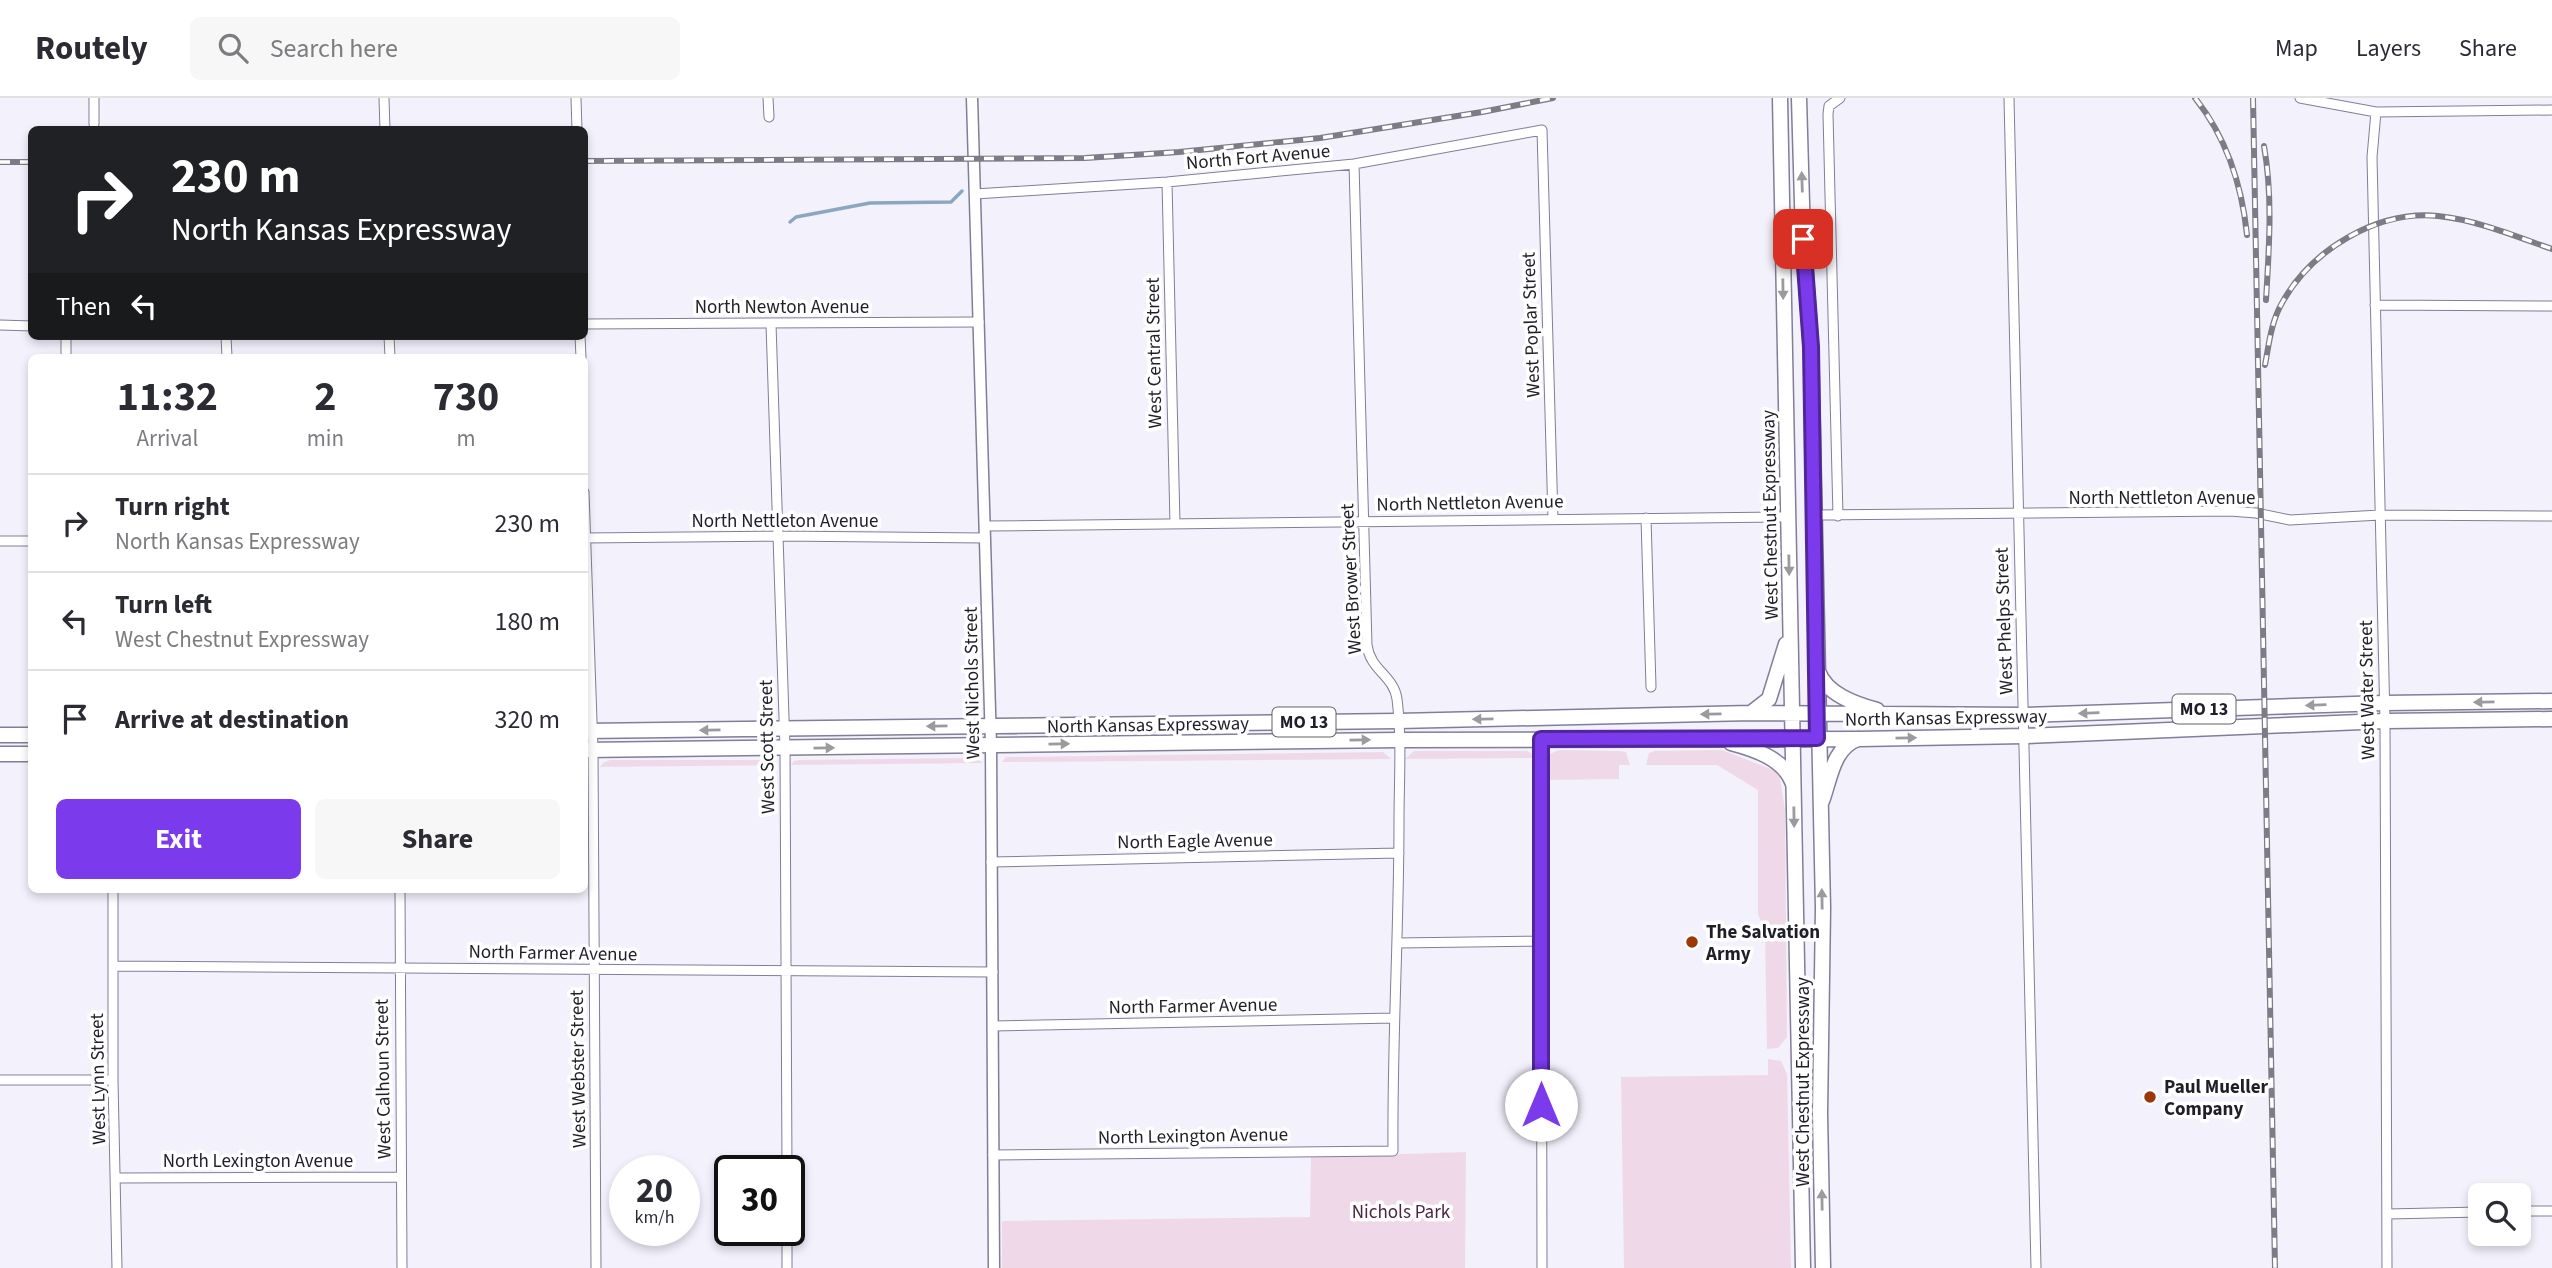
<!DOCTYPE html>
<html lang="en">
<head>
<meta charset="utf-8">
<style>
  :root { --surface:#fff; --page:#f7f7f7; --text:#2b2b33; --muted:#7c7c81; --line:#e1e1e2; --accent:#7c3aed }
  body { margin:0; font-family:"Source Sans 3",sans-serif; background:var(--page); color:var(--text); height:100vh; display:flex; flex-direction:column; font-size:26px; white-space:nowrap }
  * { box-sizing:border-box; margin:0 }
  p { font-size:23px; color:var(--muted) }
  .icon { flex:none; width:38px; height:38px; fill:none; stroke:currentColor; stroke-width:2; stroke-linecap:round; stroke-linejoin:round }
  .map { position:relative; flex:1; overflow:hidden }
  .drawer { position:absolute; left:28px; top:256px; width:560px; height:539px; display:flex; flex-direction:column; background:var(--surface); border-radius:10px; box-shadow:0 4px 10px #0003 }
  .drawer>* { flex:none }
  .banner { position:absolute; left:28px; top:28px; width:560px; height:214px; border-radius:10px; box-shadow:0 4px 10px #0003; background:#202124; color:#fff; overflow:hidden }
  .controls { position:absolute; left:2468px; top:1085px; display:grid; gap:14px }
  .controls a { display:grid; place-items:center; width:63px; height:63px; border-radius:10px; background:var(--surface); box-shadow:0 4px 10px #0003; font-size:35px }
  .speed { position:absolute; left:609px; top:1057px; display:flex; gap:14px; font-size:35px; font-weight:700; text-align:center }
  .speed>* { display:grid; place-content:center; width:91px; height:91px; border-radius:50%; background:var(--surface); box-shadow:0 4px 10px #0003; line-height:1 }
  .speed small { font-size:18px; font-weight:400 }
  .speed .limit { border:4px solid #111; border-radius:10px; background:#fff; color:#111 }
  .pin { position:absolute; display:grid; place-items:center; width:60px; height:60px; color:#fff; margin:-30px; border-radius:14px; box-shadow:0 4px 10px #0006 }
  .me { position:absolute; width:77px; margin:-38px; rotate:0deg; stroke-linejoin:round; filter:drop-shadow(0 0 5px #0008) }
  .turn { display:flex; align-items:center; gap:24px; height:147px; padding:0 28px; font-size:32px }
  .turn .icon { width:91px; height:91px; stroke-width:2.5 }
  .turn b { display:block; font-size:49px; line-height:60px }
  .then { display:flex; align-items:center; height:66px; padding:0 28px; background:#0003; gap:14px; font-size:26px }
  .eta { display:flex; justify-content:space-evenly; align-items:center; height:119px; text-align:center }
  .eta b { font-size:42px; font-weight:700; line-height:49px }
  .primary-button { display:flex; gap:14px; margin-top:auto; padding:14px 28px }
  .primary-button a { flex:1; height:80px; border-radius:10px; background:var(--accent); color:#fff; font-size:28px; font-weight:700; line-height:80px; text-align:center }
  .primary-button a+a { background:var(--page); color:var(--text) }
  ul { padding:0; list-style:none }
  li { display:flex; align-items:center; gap:21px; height:98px; padding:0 28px; border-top:2px solid var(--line) }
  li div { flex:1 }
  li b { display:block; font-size:26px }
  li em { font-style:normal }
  header { display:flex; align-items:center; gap:42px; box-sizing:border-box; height:98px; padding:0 35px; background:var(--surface); border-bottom:2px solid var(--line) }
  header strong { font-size:33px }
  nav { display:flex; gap:38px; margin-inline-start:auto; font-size:24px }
  .search { width:490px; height:63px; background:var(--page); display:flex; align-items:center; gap:18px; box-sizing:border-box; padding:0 24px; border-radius:10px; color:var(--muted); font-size:26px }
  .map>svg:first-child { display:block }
</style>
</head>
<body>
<header>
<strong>Routely</strong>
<div class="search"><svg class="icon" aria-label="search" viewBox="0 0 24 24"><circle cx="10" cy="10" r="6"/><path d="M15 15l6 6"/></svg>Search here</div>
<nav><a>Map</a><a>Layers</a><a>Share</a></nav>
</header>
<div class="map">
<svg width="2552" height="1170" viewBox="0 0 2552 1170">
  <rect width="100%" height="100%" fill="#f2f1fc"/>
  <!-- green -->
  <path fill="#efd9e9" d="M 1559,652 L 1619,653 L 1626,654 L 1630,667 L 1619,667 L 1619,681 L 1545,682 L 1547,657 Z
    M 1722,652 L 1776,673 L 1780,680 L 1785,712 L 1787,939 L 1778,950 L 1767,951 L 1765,834 L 1758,816 L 1758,692 L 1717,667 L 1646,667 L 1649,655 L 1655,653 Z
    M 1414,653 L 1527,653 L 1531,655 L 1533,660 L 1405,661 Z
    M 1383,654 L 1391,661 L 1002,664 L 1006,659 L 1012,659 Z
    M 975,660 L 983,665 L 791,667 L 794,663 L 799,662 Z
    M 610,662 L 766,662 L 778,667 L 600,669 L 603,665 Z
    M 1768,961 L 1781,963 L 1787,976 L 1791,1170 L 1624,1170 L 1621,979 L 1768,977 Z
    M 1466,1054 L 1465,1170 L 1002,1170 L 1002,1123 L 1310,1119 L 1311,1059 Z"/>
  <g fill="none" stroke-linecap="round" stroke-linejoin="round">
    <!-- stream -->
    <path stroke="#8ba7bf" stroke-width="3.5" d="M 790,124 L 796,119 L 870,105 L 951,104 L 962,93"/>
    <defs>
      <path id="minor" d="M 94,0 L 94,26
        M 384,0 L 385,32
        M 576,0 L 577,32
        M 768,0 L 769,19
        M 2009,0 L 2036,1170
        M 2300,0 L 2376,14 L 2552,12
        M 2376,14 L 2372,59 L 2385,623 L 2387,1170
        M 1167,84 L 1175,426
        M 975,96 L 1167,84 L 1354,66 L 1542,32 L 1553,421
        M 2375,207 L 2552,208
        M 584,226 L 979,224
        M 771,226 L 785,650 L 787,1073
        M 0,227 L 32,228
        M 66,238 L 66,259
        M 226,238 L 227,259
        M 389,238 L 390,259
        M 580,238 L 581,259
        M 584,394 L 593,652 L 596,1170
        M 1813,417 L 2230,413 L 2256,415 L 2290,422 L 2380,417 L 2552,418
        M 1838,418 L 1828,16 L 1829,8 L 1840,0
        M 1646,420 L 1651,589
        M 985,428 L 1788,419
        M 584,440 L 778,438 L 985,440
        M 0,443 L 32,443
        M 1541,641 L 1542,1170
        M 991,764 L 1399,755
        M 113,791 L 113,982 L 117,1170
        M 400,791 L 402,1170
        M 1397,845 L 1540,843
        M 114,868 L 993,874
        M 993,928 L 1394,920
        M 0,982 L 113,982
        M 993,1057 L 1393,1053 C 1392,943 1399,833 1399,723 C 1399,683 1402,641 1397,601 C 1394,578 1370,572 1367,547 L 1354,66
        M 116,1080 L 401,1079
        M 2518,1113 L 2552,1113
        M 2387,1116 L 2480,1114
        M 787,1132 L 787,1170"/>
      <path id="tertiary" d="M 972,0 L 991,647 L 994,1170"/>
      <path id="primary" d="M 1780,0 L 1803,1170
        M 1799,0 L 1803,140 L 1811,249 L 1823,810 L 1820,1015 L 1823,1170
        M 1818,573 C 1826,596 1855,606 1877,612
        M 1751,615 L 1769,601 L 1786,546
        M 584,633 L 1398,623 L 1751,615 L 2024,617 L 2384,605 L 2552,603
        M 0,637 L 32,637
        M 1731,645 C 1754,651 1785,661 1793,686
        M 584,652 L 1399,642 L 1859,641 L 2025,638 L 2385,623 L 2552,621
        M 0,656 L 32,656
        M 1822,703 C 1830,682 1833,649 1858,641"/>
    </defs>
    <!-- minor casing -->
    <use href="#minor" stroke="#817e97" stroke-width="11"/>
    <!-- tertiary casing -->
    <use href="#tertiary" stroke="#817e97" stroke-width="13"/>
    <!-- primary casing -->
    <use href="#primary" stroke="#817e97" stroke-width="17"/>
    <!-- minor -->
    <use href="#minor" stroke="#fff" stroke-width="9"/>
    <!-- tertiary -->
    <use href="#tertiary" stroke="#fff" stroke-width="10"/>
    <!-- primary -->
    <use href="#primary" stroke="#fff" stroke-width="14"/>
    <defs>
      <path id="rail" d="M 2195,0 C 2226,39 2242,88 2247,137
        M 2253,0 L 2275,1170
        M 2264,48 C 2273,99 2269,151 2266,202
        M 584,63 L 1085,60 L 1179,54 L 1320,40 L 1482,14 L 1553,0
        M 0,64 L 32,64
        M 2265,267 C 2269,246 2271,224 2282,205 C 2311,152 2377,112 2438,118 C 2477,122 2515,138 2552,151"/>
    </defs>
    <!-- rail casing -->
    <use href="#rail" stroke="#7d7c86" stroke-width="6"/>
    <!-- rail -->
    <use href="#rail" stroke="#fff" stroke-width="3.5" stroke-dasharray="10" stroke-linecap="butt"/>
  </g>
  <!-- one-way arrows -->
  <defs><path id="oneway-solid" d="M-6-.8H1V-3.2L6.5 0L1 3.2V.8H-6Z" transform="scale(1.75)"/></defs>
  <g fill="#9b9a9f">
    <use href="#oneway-solid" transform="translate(1802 84) rotate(-92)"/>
    <use href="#oneway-solid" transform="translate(1783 191) rotate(89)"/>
    <use href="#oneway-solid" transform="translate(1789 467) rotate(89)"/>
    <use href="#oneway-solid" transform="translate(2484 604) rotate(179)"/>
    <use href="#oneway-solid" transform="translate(2316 607) rotate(178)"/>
    <use href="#oneway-solid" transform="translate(2089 615) rotate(178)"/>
    <use href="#oneway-solid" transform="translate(1711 616) rotate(179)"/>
    <use href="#oneway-solid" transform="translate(1483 621) rotate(179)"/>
    <use href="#oneway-solid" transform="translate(937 628) rotate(179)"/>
    <use href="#oneway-solid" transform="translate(710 632) rotate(179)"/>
    <use href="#oneway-solid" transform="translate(1906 640) rotate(-1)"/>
    <use href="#oneway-solid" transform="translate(1360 642) rotate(-1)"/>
    <use href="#oneway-solid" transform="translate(1059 646) rotate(-1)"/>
    <use href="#oneway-solid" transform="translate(824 650) rotate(-1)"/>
    <use href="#oneway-solid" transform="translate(1794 719) rotate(89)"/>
    <use href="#oneway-solid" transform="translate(1822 801) rotate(-91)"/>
    <use href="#oneway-solid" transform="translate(1822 1102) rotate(-91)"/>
  </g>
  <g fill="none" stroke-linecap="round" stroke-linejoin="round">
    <defs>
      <path id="route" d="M 1541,1007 L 1541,641 L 1817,640 L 1811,249 L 1803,141"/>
    </defs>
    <!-- route casing -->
    <use href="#route" stroke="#51269a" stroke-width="18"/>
    <!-- route -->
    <use href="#route" stroke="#7c3aed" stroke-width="12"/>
  </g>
  <!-- markers -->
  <g fill="#9c3805" stroke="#fff" stroke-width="2.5">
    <circle cx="1692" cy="844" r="7"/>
    <circle cx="2150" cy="999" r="7"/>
  </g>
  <g text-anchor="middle" stroke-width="7" stroke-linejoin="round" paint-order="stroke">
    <!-- shield labels -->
    <g fill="#fff" stroke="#636269" stroke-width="2">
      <rect x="2172.5" y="596.5" width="63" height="29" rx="5"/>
      <rect x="1272.5" y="609.5" width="63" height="29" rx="5"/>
    </g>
    <g font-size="18" font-weight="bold" fill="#201f29">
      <text x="2204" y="617">MO 13</text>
      <text x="1304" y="630">MO 13</text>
    </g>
    <!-- street labels -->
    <g font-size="19" fill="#201f29" stroke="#fff">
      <text transform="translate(1258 58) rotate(-5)" y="7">North Fort Avenue</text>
      <text x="782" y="215">North Newton Avenue</text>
      <text transform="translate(1530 227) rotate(-92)" y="7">West Poplar Street</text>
      <text transform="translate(1153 255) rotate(-91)" y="7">West Central Street</text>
      <text x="2162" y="406">North Nettleton Avenue</text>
      <text transform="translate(1470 404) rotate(-1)" y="7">North Nettleton Avenue</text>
      <text transform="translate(1769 417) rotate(-91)" y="7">West Chestnut Expressway</text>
      <text x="785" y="429">North Nettleton Avenue</text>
      <text transform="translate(1350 481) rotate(-93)" y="7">West Brower Street</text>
      <text transform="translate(2003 523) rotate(-92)" y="7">West Phelps Street</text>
      <text transform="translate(971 585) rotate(-91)" y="7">West Nichols Street</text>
      <text transform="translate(2366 592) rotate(-91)" y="7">West Water Street</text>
      <text transform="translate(1946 619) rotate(-1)" y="7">North Kansas Expressway</text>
      <text transform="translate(1148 626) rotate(-1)" y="7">North Kansas Expressway</text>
      <text transform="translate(766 649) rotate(-91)" y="7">West Scott Street</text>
      <text transform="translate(1195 742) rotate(-1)" y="7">North Eagle Avenue</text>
      <text transform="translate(553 854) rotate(1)" y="7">North Farmer Avenue</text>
      <text transform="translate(1193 907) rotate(-1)" y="7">North Farmer Avenue</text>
      <text transform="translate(577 971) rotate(-91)" y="7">West Webster Street</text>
      <text transform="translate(97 981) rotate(-91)" y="7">West Lynn Street</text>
      <text transform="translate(382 981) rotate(-91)" y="7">West Calhoun Street</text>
      <text transform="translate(1802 984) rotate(-90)" y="7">West Chestnut Expressway</text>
      <text transform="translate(1193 1037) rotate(-1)" y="7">North Lexington Avenue</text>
      <text x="258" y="1069">North Lexington Avenue</text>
    </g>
    <!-- poi labels -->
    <g font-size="19" font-weight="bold" fill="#201f29" stroke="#fff" text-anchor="start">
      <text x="1706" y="840">The Salvation<tspan x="1706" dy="22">Army</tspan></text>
      <text x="2164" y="995">Paul Mueller<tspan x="2164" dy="22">Company</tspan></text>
    </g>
    <!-- park labels -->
    <g font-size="19" fill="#4d2545" stroke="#fff">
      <text x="1401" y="1120">Nichols Park</text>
    </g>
  </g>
</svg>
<div class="controls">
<a><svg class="icon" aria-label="search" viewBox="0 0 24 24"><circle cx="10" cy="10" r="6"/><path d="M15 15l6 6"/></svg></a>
</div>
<div class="speed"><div>20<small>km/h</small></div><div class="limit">30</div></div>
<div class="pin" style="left:1803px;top:141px;background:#d93025"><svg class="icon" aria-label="arrive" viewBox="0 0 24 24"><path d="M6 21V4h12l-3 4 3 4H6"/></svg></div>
<svg class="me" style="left:1541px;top:1007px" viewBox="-20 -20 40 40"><circle r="19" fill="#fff"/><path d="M0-13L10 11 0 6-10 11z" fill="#7c3aed"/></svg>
<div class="banner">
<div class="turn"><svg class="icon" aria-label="right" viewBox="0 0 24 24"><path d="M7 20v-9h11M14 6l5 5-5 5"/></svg><div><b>230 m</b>North Kansas Expressway</div></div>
<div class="then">Then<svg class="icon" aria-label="left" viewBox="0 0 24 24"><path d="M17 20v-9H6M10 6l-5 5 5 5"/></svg></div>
</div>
<section class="drawer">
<div class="eta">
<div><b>11:32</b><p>Arrival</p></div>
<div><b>2</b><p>min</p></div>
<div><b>730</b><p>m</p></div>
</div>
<ul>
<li><svg class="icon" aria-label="right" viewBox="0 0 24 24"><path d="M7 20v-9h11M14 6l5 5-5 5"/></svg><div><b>Turn right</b><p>North Kansas Expressway</p></div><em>230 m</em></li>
<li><svg class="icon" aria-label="left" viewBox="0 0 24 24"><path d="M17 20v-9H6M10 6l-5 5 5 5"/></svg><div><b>Turn left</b><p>West Chestnut Expressway</p></div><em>180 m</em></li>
<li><svg class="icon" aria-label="arrive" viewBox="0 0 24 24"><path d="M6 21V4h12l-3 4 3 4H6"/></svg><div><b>Arrive at destination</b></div><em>320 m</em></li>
</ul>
<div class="primary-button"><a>Exit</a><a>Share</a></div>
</section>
</div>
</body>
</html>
